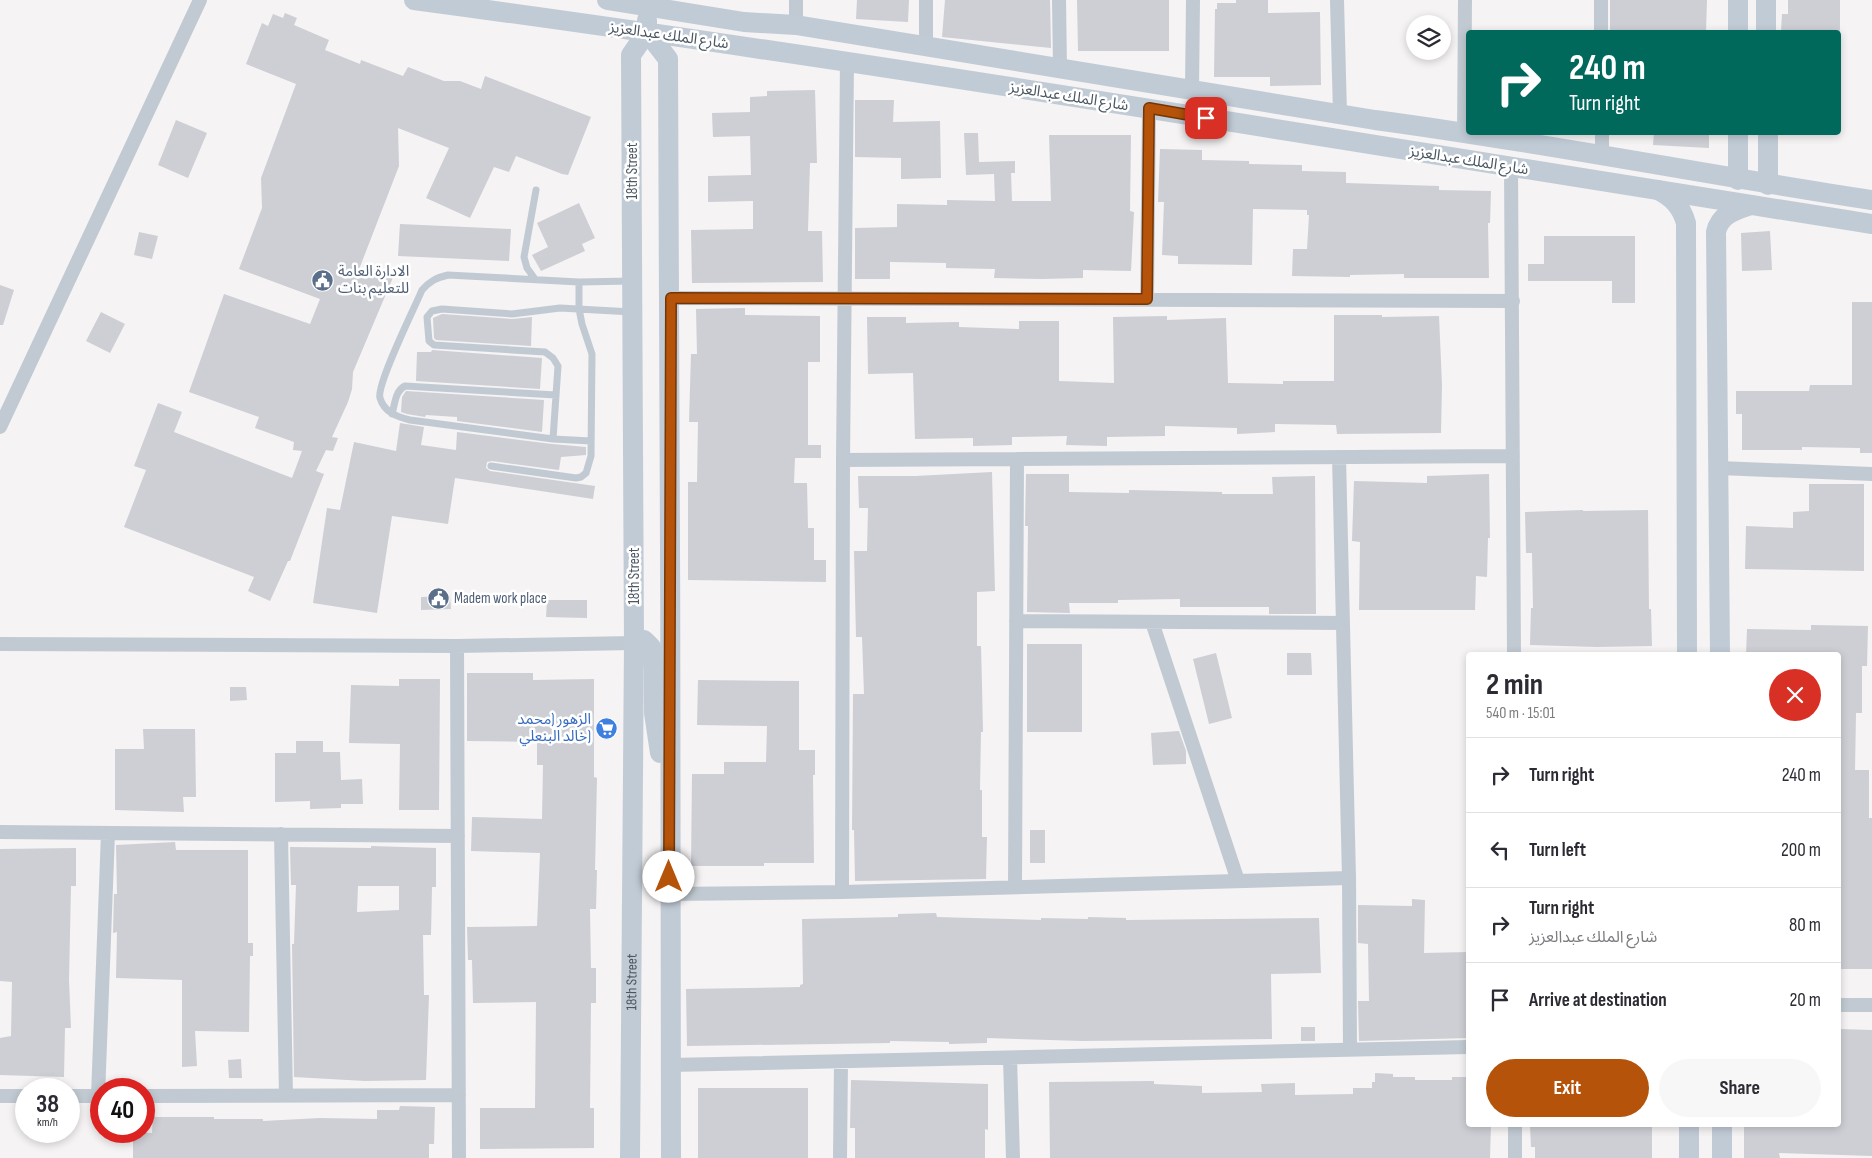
<!DOCTYPE html>
<html lang="en">
<head>
<meta charset="utf-8">
<style>
  :root { --surface:#fff; --page:#f7f7f7; --text:#2b2b33; --muted:#7c7c81; --line:#e1e1e2; --accent:#b45309 }
  body { margin:0; font-family:"Sofia Sans Condensed","Noto Sans Arabic",sans-serif; background:var(--page); color:var(--text); height:100vh; display:flex; flex-direction:column; font-size:19px; white-space:nowrap }
  * { box-sizing:border-box; margin:0 }
  p { font-size:16px; color:var(--muted) }
  .icon { flex:none; width:28px; height:28px; fill:none; stroke:currentColor; stroke-width:2; stroke-linecap:round; stroke-linejoin:round }
  .map { position:relative; flex:1; overflow:hidden }
  .side { position:absolute; left:1466px; top:652px; width:375px; height:475px; display:flex; flex-direction:column; background:var(--surface); border-radius:5px; box-shadow:0 2px 8px #0003 }
  .side>* { flex:none }
  .top-card { position:absolute; left:1466px; top:30px; width:375px; height:105px; border-radius:5px; box-shadow:0 2px 8px #0003; background:#00695c; color:#fff; overflow:hidden }
  .buttons { position:absolute; left:1406px; top:15px; display:grid; gap:10px }
  .buttons a { display:grid; place-items:center; width:45px; height:45px; border-radius:50%; background:var(--surface); box-shadow:0 2px 8px #0003; font-size:25px }
  .speed { position:absolute; left:15px; top:1078px; display:flex; gap:10px; font-size:25px; font-weight:700; text-align:center }
  .speed>* { display:grid; place-content:center; width:65px; height:65px; border-radius:50%; background:var(--surface); box-shadow:0 2px 8px #0003; line-height:1 }
  .speed small { font-size:12px; font-weight:400 }
  .speed .limit { border:8px solid #d22; background:#fff; color:#111 }
  .pin { position:absolute; display:grid; place-items:center; width:42px; height:42px; color:#fff; margin:-21px; border-radius:10px; box-shadow:0 2px 8px #0006 }
  .me { position:absolute; width:55px; margin:-28px; rotate:0deg; stroke-linejoin:round; filter:drop-shadow(0 0 4px #0008) }
  .turn { display:flex; align-items:center; gap:18px; height:105px; padding:0 20px; font-size:22px }
  .turn .icon { width:65px; height:65px; stroke-width:2.5 }
  .turn b { display:block; font-size:35px; line-height:42px }
  .round { display:grid; place-items:center; flex:none; width:52px; height:52px; border-radius:26px; background:var(--page) }
  .overview { display:flex; align-items:center; justify-content:space-between; height:85px; padding:0 20px }
  h1 { font-size:30px; font-weight:700; line-height:38px }
  .button { display:flex; gap:10px; margin-top:auto; padding:10px 20px }
  .button a { flex:1; height:58px; border-radius:30px; background:var(--accent); color:#fff; font-size:20px; font-weight:700; line-height:58px; text-align:center }
  .button a+a { background:var(--page); color:var(--text) }
  ul { padding:0; list-style:none }
  li { display:flex; align-items:center; gap:15px; height:75px; padding:0 20px; border-top:1px solid var(--line) }
  li div { flex:1 }
  li b { display:block; font-size:19px }
  li em { font-style:normal }
  .map>svg:first-child { display:block }
</style>
</head>
<body>
<div class="map">
<svg width="1872" height="1158" viewBox="0 0 1872 1158">
  <rect width="100%" height="100%" fill="#f5f3f3"/>
  <!-- building -->
  <path fill="#cdcfd5" fill-rule="evenodd" d="M 857,0 L 909,0 L 908,22 L 856,19 Z
    M 945,0 L 1050,0 L 1051,48 L 942,37 Z
    M 1077,0 L 1169,0 L 1169,51 L 1078,51 Z
    M 1236,0 L 1268,0 L 1268,13 L 1320,12 L 1321,85 L 1270,86 L 1270,77 L 1214,77 L 1215,9 L 1217,9 L 1217,3 L 1236,3 Z
    M 1610,0 L 1707,0 L 1706,32 L 1654,32 L 1654,30 L 1610,30 Z
    M 1788,0 L 1840,0 L 1840,32 L 1781,32 L 1782,14 L 1788,14 Z
    M 285,13 L 297,18 L 294,25 L 329,40 L 325,50 L 360,64 L 361,60 L 403,76 L 408,67 L 444,81 L 460,81 L 481,89 L 485,76 L 591,117 L 568,175 L 562,174 L 516,156 L 509,172 L 494,167 L 470,218 L 426,198 L 449,148 L 398,128 L 399,166 L 358,272 L 394,275 L 353,372 L 352,389 L 348,402 L 332,437 L 338,438 L 333,451 L 326,450 L 316,471 L 324,474 L 290,561 L 288,561 L 270,601 L 248,591 L 254,577 L 124,527 L 146,470 L 134,466 L 158,403 L 182,412 L 174,432 L 292,478 L 302,451 L 293,450 L 294,442 L 255,428 L 259,417 L 189,392 L 224,294 L 310,324 L 320,299 L 239,269 L 262,208 L 261,178 L 296,84 L 246,64 L 262,23 L 268,26 L 273,14 L 283,18 Z
    M 815,90 L 817,163 L 810,163 L 808,231 L 822,231 L 823,282 L 692,283 L 691,230 L 753,229 L 753,201 L 708,202 L 708,176 L 751,175 L 750,136 L 713,137 L 712,113 L 750,112 L 750,97 L 767,96 L 767,91 Z
    M 855,100 L 894,100 L 893,122 L 940,121 L 941,178 L 901,179 L 901,158 L 855,157 Z
    M 176,120 L 207,133 L 188,178 L 158,165 Z
    M 1654,132 L 1709,132 L 1709,148 L 1653,145 Z
    M 964,133 L 978,133 L 979,162 L 1015,161 L 1015,173 L 1011,173 L 1012,201 L 1051,201 L 1049,135 L 1131,135 L 1130,211 L 1134,212 L 1131,271 L 1083,270 L 1083,278 L 1042,279 L 994,278 L 995,269 L 946,268 L 946,263 L 890,262 L 890,279 L 855,279 L 855,228 L 897,227 L 897,204 L 947,205 L 947,200 L 995,201 L 994,174 L 966,175 Z
    M 1160,149 L 1202,150 L 1202,160 L 1249,161 L 1249,164 L 1302,165 L 1302,171 L 1346,172 L 1346,183 L 1439,186 L 1439,190 L 1491,191 L 1490,223 L 1488,223 L 1489,278 L 1404,278 L 1404,274 L 1350,275 L 1350,277 L 1292,276 L 1293,249 L 1307,249 L 1309,215 L 1307,215 L 1307,210 L 1253,209 L 1252,265 L 1178,264 L 1178,256 L 1162,255 L 1164,202 L 1158,202 Z
    M 579,203 L 595,238 L 582,244 L 585,251 L 541,271 L 532,255 L 548,247 L 537,223 Z
    M 400,224 L 511,229 L 509,261 L 398,256 Z
    M 1770,231 L 1772,270 L 1742,271 L 1741,233 Z
    M 139,232 L 158,236 L 152,259 L 134,255 Z
    M 1544,236 L 1635,236 L 1635,303 L 1612,303 L 1612,281 L 1528,281 L 1528,264 L 1544,264 Z
    M 0,285 L 14,290 L 3,325 L 0,325 Z
    M 1852,302 L 1872,302 L 1872,453 L 1860,453 L 1860,448 L 1802,447 L 1802,450 L 1742,450 L 1742,414 L 1736,414 L 1736,391 L 1809,391 L 1810,385 L 1852,385 Z
    M 745,308 L 745,315 L 820,316 L 820,362 L 808,362 L 808,445 L 821,445 L 821,458 L 795,458 L 794,483 L 807,483 L 808,528 L 814,528 L 814,560 L 826,560 L 826,582 L 688,580 L 688,482 L 697,482 L 698,422 L 689,422 L 691,354 L 697,354 L 696,309 Z
    M 101,312 L 125,324 L 110,353 L 86,341 Z
    M 442,314 L 512,319 L 532,317 L 531,346 L 436,340 L 434,338 L 433,318 Z
    M 1334,315 L 1382,315 L 1382,317 L 1439,316 L 1442,385 L 1441,433 L 1337,434 L 1336,425 L 1275,424 L 1275,432 L 1237,434 L 1237,428 L 1165,426 L 1165,436 L 1107,437 L 1107,446 L 1066,445 L 1067,436 L 1012,437 L 1012,445 L 973,446 L 973,438 L 915,439 L 913,373 L 868,374 L 867,317 L 906,317 L 906,323 L 959,322 L 959,327 L 1019,329 L 1019,321 L 1059,321 L 1059,381 L 1114,383 L 1113,317 L 1167,316 L 1167,320 L 1226,318 L 1228,383 L 1283,384 L 1283,381 L 1334,381 Z
    M 432,350 L 542,358 L 540,389 L 416,381 L 417,352 L 431,352 Z
    M 406,391 L 544,400 L 542,432 L 457,421 L 457,417 L 426,415 L 425,417 L 407,414 L 401,412 L 402,397 Z
    M 400,423 L 424,427 L 421,445 L 456,450 L 457,432 L 552,444 L 586,447 L 586,455 L 561,457 L 559,470 L 492,461 L 487,462 L 486,468 L 490,471 L 595,486 L 593,499 L 455,478 L 448,524 L 392,516 L 377,613 L 313,603 L 327,508 L 340,510 L 354,442 L 396,451 Z
    M 992,472 L 995,591 L 977,592 L 977,646 L 981,646 L 982,685 L 983,732 L 981,732 L 980,790 L 982,790 L 982,837 L 987,837 L 986,879 L 855,881 L 854,830 L 852,830 L 853,694 L 864,694 L 862,637 L 856,637 L 854,551 L 867,551 L 868,508 L 859,508 L 858,476 L 915,476 Z
    M 1026,474 L 1069,474 L 1069,492 L 1129,493 L 1129,490 L 1222,492 L 1222,494 L 1273,494 L 1272,477 L 1315,476 L 1316,614 L 1269,614 L 1269,607 L 1180,607 L 1180,599 L 1118,600 L 1118,603 L 1069,603 L 1070,613 L 1027,612 L 1028,526 L 1025,526 Z
    M 1489,474 L 1490,538 L 1488,538 L 1487,577 L 1476,576 L 1475,610 L 1359,610 L 1360,542 L 1352,541 L 1354,481 L 1427,483 L 1427,476 Z
    M 1809,484 L 1864,484 L 1864,571 L 1745,569 L 1746,526 L 1793,528 L 1793,512 L 1809,511 Z
    M 1583,510 L 1583,511 L 1648,510 L 1649,609 L 1651,609 L 1652,646 L 1597,647 L 1530,645 L 1531,608 L 1533,608 L 1532,553 L 1526,553 L 1525,512 Z
    M 450,596 L 451,609 L 421,610 L 421,597 Z
    M 547,600 L 587,600 L 587,618 L 546,617 Z
    M 1811,625 L 1868,626 L 1867,666 L 1862,666 L 1862,713 L 1856,713 L 1855,770 L 1869,770 L 1869,818 L 1872,818 L 1872,969 L 1839,969 L 1839,655 L 1746,655 L 1747,629 L 1811,630 Z
    M 1027,644 L 1082,644 L 1082,732 L 1027,732 Z
    M 1216,653 L 1232,718 L 1209,724 L 1193,659 Z
    M 1287,653 L 1311,653 L 1312,675 L 1287,675 Z
    M 467,673 L 533,673 L 533,680 L 594,679 L 594,777 L 597,778 L 595,870 L 597,870 L 596,909 L 590,909 L 591,968 L 596,968 L 596,1003 L 591,1003 L 590,1108 L 594,1108 L 594,1148 L 480,1149 L 480,1108 L 535,1108 L 536,1002 L 473,1003 L 472,960 L 468,960 L 467,927 L 537,926 L 540,853 L 471,851 L 472,817 L 542,819 L 543,765 L 537,765 L 537,742 L 467,741 Z
    M 399,679 L 440,679 L 439,810 L 399,810 L 400,744 L 349,743 L 351,685 L 399,686 Z
    M 698,680 L 799,681 L 799,750 L 815,750 L 815,775 L 813,775 L 814,863 L 764,863 L 764,866 L 691,866 L 692,774 L 724,774 L 724,762 L 766,762 L 767,726 L 697,725 Z
    M 230,687 L 246,687 L 247,700 L 230,701 Z
    M 143,729 L 195,729 L 196,797 L 183,797 L 184,812 L 115,810 L 115,749 L 144,749 Z
    M 1179,731 L 1186,751 L 1186,764 L 1153,765 L 1151,733 Z
    M 296,741 L 323,741 L 323,752 L 340,752 L 341,780 L 362,779 L 363,804 L 341,804 L 341,808 L 310,809 L 310,801 L 275,802 L 275,753 L 296,753 Z
    M 1030,830 L 1045,830 L 1045,863 L 1030,863 Z
    M 175,842 L 176,850 L 248,850 L 248,943 L 253,943 L 253,956 L 250,956 L 249,1032 L 195,1031 L 197,1066 L 182,1067 L 182,980 L 116,978 L 117,932 L 113,933 L 114,894 L 117,894 L 116,845 Z
    M 371,846 L 436,848 L 436,887 L 432,887 L 431,935 L 423,935 L 424,995 L 429,995 L 426,1080 L 365,1081 L 294,1077 L 292,944 L 294,944 L 296,885 L 291,885 L 290,847 L 371,848 ZM 358,886 L 399,886 L 399,910 L 357,912 Z
    M 76,848 L 76,886 L 71,886 L 69,980 L 71,1028 L 65,1028 L 64,1077 L 0,1075 L 0,1038 L 11,1036 L 12,982 L 0,981 L 0,849 Z
    M 1412,899 L 1425,900 L 1424,953 L 1469,952 L 1469,1038 L 1359,1041 L 1358,1001 L 1369,1001 L 1368,944 L 1358,943 L 1358,905 L 1412,906 Z
    M 936,913 L 937,917 L 1041,920 L 1041,918 L 1088,919 L 1088,917 L 1126,918 L 1126,920 L 1319,918 L 1321,973 L 1271,974 L 1272,1039 L 1083,1041 L 987,1038 L 987,1043 L 949,1044 L 949,1042 L 890,1041 L 890,1043 L 687,1046 L 686,989 L 800,987 L 800,985 L 803,984 L 802,919 L 898,917 L 898,914 Z
    M 1301,1027 L 1315,1027 L 1315,1041 L 1301,1041 Z
    M 1840,1029 L 1872,1030 L 1872,1156 L 1779,1153 L 1780,1158 L 1744,1158 L 1744,1125 L 1839,1125 Z
    M 241,1059 L 242,1078 L 229,1078 L 228,1060 Z
    M 1375,1073 L 1393,1074 L 1393,1077 L 1415,1077 L 1415,1080 L 1452,1080 L 1452,1077 L 1469,1077 L 1469,1125 L 1491,1125 L 1490,1158 L 1050,1158 L 1049,1082 L 1154,1081 L 1154,1084 L 1202,1086 L 1202,1093 L 1262,1092 L 1261,1084 L 1295,1083 L 1295,1095 L 1353,1094 L 1353,1088 L 1372,1088 L 1372,1082 L 1375,1082 Z
    M 851,1080 L 988,1084 L 988,1130 L 985,1129 L 985,1158 L 855,1158 L 855,1128 L 850,1128 Z
    M 698,1088 L 808,1088 L 808,1158 L 698,1158 Z
    M 400,1106 L 435,1107 L 434,1144 L 429,1144 L 429,1158 L 133,1158 L 133,1132 L 152,1133 L 153,1117 L 214,1117 L 214,1119 L 263,1119 L 263,1121 L 320,1118 L 377,1119 L 377,1110 L 399,1110 Z
    M 1530,1125 L 1652,1125 L 1652,1158 L 1535,1158 L 1535,1147 L 1531,1147 Z"/>
  <g fill="none" stroke-linecap="round" stroke-linejoin="round">
    <!-- lane -->
    <path stroke="#c1cad2" stroke-width="7" d="M 535,279 L 527,268 L 524,257 L 536,190
      M 392,414 C 395,404 395,391 405,386 L 556,395
      M 553,439 L 558,366 L 553,358 L 545,352 L 434,345 L 429,341 L 427,317 L 432,311 L 442,309 L 512,314 L 560,308 L 632,312
      M 591,441 L 553,439 L 410,420 C 397,417 384,412 380,398 C 376,385 415,307 422,290 C 430,281 436,278 448,275 L 579,282 L 632,281
      M 491,466 L 576,478 L 581,477 L 586,473 L 591,456 L 592,354 L 582,324 L 579,309 L 579,282"/>
    <!-- street -->
    <path stroke="#c1cad2" stroke-width="14" d="M 1059,0 L 1060,68
      M 1337,0 L 1340,114
      M 1601,0 L 1601,32
      M 796,25 L 796,0
      M 926,46 L 926,0
      M 1192,90 L 1193,0
      M 1464,132 L 1465,0
      M 1602,132 L 1602,156
      M 1511,167 L 1514,655
      M 671,298 L 1513,301
      M 1147,299 L 1149,108
      M 0,427 L 200,0
      M 1339,457 L 1349,878 L 1350,1050
      M 843,460 L 1513,456
      M 1719,468 L 1872,474
      M 1016,621 L 1343,623
      M 1152,622 L 1238,881
      M 0,644 L 457,646 L 634,643
      M 457,646 L 459,1158
      M 0,832 L 458,836
      M 281,834 L 286,1095
      M 1015,886 L 1017,459
      M 842,892 L 843,460 L 847,62
      M 669,894 L 842,892 L 1349,878
      M 1839,1005 L 1872,1005
      M 1010,1058 L 1013,1158
      M 670,1065 L 1469,1047
      M 0,1096 L 26,1096
      M 69,1096 L 101,1096
      M 98,1096 L 108,833
      M 144,1096 L 459,1095
      M 1515,1125 L 1515,1158
      M 840,1158 L 841,1062"/>
    <!-- secondary -->
    <g stroke="#c1cbd6" stroke-width="20">
      <path d="M 414,0 C 901,65 1386,148 1872,224"/>
      <path d="M 607,0 L 744,22 L 796,25 L 1375,120 C 1541,142 1706,175 1872,200"/>
      <path d="M 1738,0 L 1738,32"/>
      <path d="M 1766,0 L 1766,32"/>
      <path d="M 647,32 L 668,59 C 672,425 669,792 671,1158"/>
      <path d="M 1738,132 L 1738,180"/>
      <path d="M 1768,132 L 1768,185"/>
      <path d="M 1658,190 C 1673,198 1681,206 1686,223 L 1687,655"/>
      <path d="M 634,643 L 644,640 L 651,647 L 654,669 L 654,713 L 660,753"/>
      <path d="M 1720,655 L 1716,232 C 1720,214 1736,210 1751,205"/>
      <path d="M 1689,1125 L 1689,1158"/>
      <path id="s1" d="M 630,1158 L 634,643 L 631,55 L 647,32 L 647,20"/>
      <path d="M 1722,1158 L 1722,1125"/>
    </g>
  </g>
  <g fill="none" stroke-linecap="round" stroke-linejoin="round">
    <defs>
      <path id="route" d="M 669,877 L 671,298 L 1147,299 L 1149,108 L 1206,118"/>
    </defs>
    <!-- route casing -->
    <use href="#route" stroke="#753606" stroke-width="12"/>
    <!-- route -->
    <use href="#route" stroke="#b45309" stroke-width="9"/>
  </g>
  <!-- icons -->
  <defs>
    <symbol id="civic-disc" viewBox="-11 -11 22 22"><circle r="9.5" fill="#5c6f8a" stroke="#fff"/><path d="M-.6-6.5H3V-4.5H.6V-3L4-1V1h2V6H-6V1h2V-1L-.6-3ZM-1.2 2.5V6h2.4V2.5Z" fill="#fff"/></symbol>
    <symbol id="supermarket-disc" viewBox="-11 -11 22 22"><circle r="9.5" fill="#3f7fe0" stroke="#fff"/><path d="M-6-5.5h2.5l.6 2H6L4.5 2H-2.5L-4.4-4H-6ZM-1.5 3.2a1.3 1.3 0 1 0 .1 0ZM3 3.2a1.3 1.3 0 1 0 .1 0Z" fill="#fff"/></symbol>
  </defs>
  <g fill-rule="evenodd">
    <use href="#civic-disc" x="310" y="268" width="25" height="25"/>
    <use href="#civic-disc" x="426" y="586" width="25" height="25"/>
    <use href="#supermarket-disc" x="594" y="716" width="25" height="25"/>
  </g>
  <g text-anchor="middle" stroke-width="5" stroke-linejoin="round" paint-order="stroke">
    <!-- street labels -->
    <g font-size="15" fill="#4a5661" stroke="#fff">
      <text transform="translate(669 35) rotate(8)" y="5">شارع الملك عبدالعزيز</text>
      <text transform="translate(1069 96) rotate(9)" y="5">شارع الملك عبدالعزيز</text>
      <text transform="translate(1469 160) rotate(9)" y="5">شارع الملك عبدالعزيز</text>
      <text transform="translate(632 171) rotate(-90)" y="5">18th Street</text>
      <text transform="translate(634 576) rotate(-90)" y="5">18th Street</text>
      <text dy="5" stroke="none"><textPath href="#s1" startOffset="176">18th Street</textPath></text>
    </g>
    <!-- service labels -->
    <g font-size="15" fill="#4e5e75" stroke="#fff" text-anchor="start">
      <text x="338" y="276">الادارة العامة<tspan x="338" dy="17">للتعليم بنات</tspan></text>
      <text x="454" y="603">Madem work place</text>
    </g>
    <!-- shop labels -->
    <g font-size="15" fill="#366cbe" stroke="#fff" text-anchor="end">
      <text x="591" y="724">الزهور (محمد<tspan x="591" dy="17">خالد البنعلي)</tspan></text>
    </g>
  </g>
</svg>
<div class="buttons">
<a><svg class="icon" aria-label="layers" viewBox="0 0 24 24"><path d="M12 4l9 5-9 5-9-5zM3 14l9 5 9-5"/></svg></a>
</div>
<div class="speed"><div>38<small>km/h</small></div><div class="limit">40</div></div>
<div class="pin" style="left:1206px;top:118px;background:#d93025"><svg class="icon" aria-label="arrive" viewBox="0 0 24 24"><path d="M6 21V4h12l-3 4 3 4H6"/></svg></div>
<svg class="me" style="left:669px;top:877px" viewBox="-20 -20 40 40"><circle r="19" fill="#fff"/><path d="M0-13L10 11 0 6-10 11z" fill="#b45309"/></svg>
<div class="top-card">
<div class="turn"><svg class="icon" aria-label="right" viewBox="0 0 24 24"><path d="M7 20v-9h11M14 6l5 5-5 5"/></svg><div><b>240 m</b>Turn right</div></div>
</div>
<section class="side">
<div class="overview"><div><h1>2 min</h1><p>540 m · 15:01</p></div><a class="round" style="background:#d93025;color:#fff"><svg class="icon" aria-label="close" viewBox="0 0 24 24"><path d="M6 6l12 12M18 6L6 18"/></svg></a></div>
<ul>
<li><svg class="icon" aria-label="right" viewBox="0 0 24 24"><path d="M7 20v-9h11M14 6l5 5-5 5"/></svg><div><b>Turn right</b></div><em>240 m</em></li>
<li><svg class="icon" aria-label="left" viewBox="0 0 24 24"><path d="M17 20v-9H6M10 6l-5 5 5 5"/></svg><div><b>Turn left</b></div><em>200 m</em></li>
<li><svg class="icon" aria-label="right" viewBox="0 0 24 24"><path d="M7 20v-9h11M14 6l5 5-5 5"/></svg><div><b>Turn right</b><p>شارع الملك عبدالعزيز</p></div><em>80 m</em></li>
<li><svg class="icon" aria-label="arrive" viewBox="0 0 24 24"><path d="M6 21V4h12l-3 4 3 4H6"/></svg><div><b>Arrive at destination</b></div><em>20 m</em></li>
</ul>
<div class="button"><a>Exit</a><a>Share</a></div>
</section>
</div>
</body>
</html>
